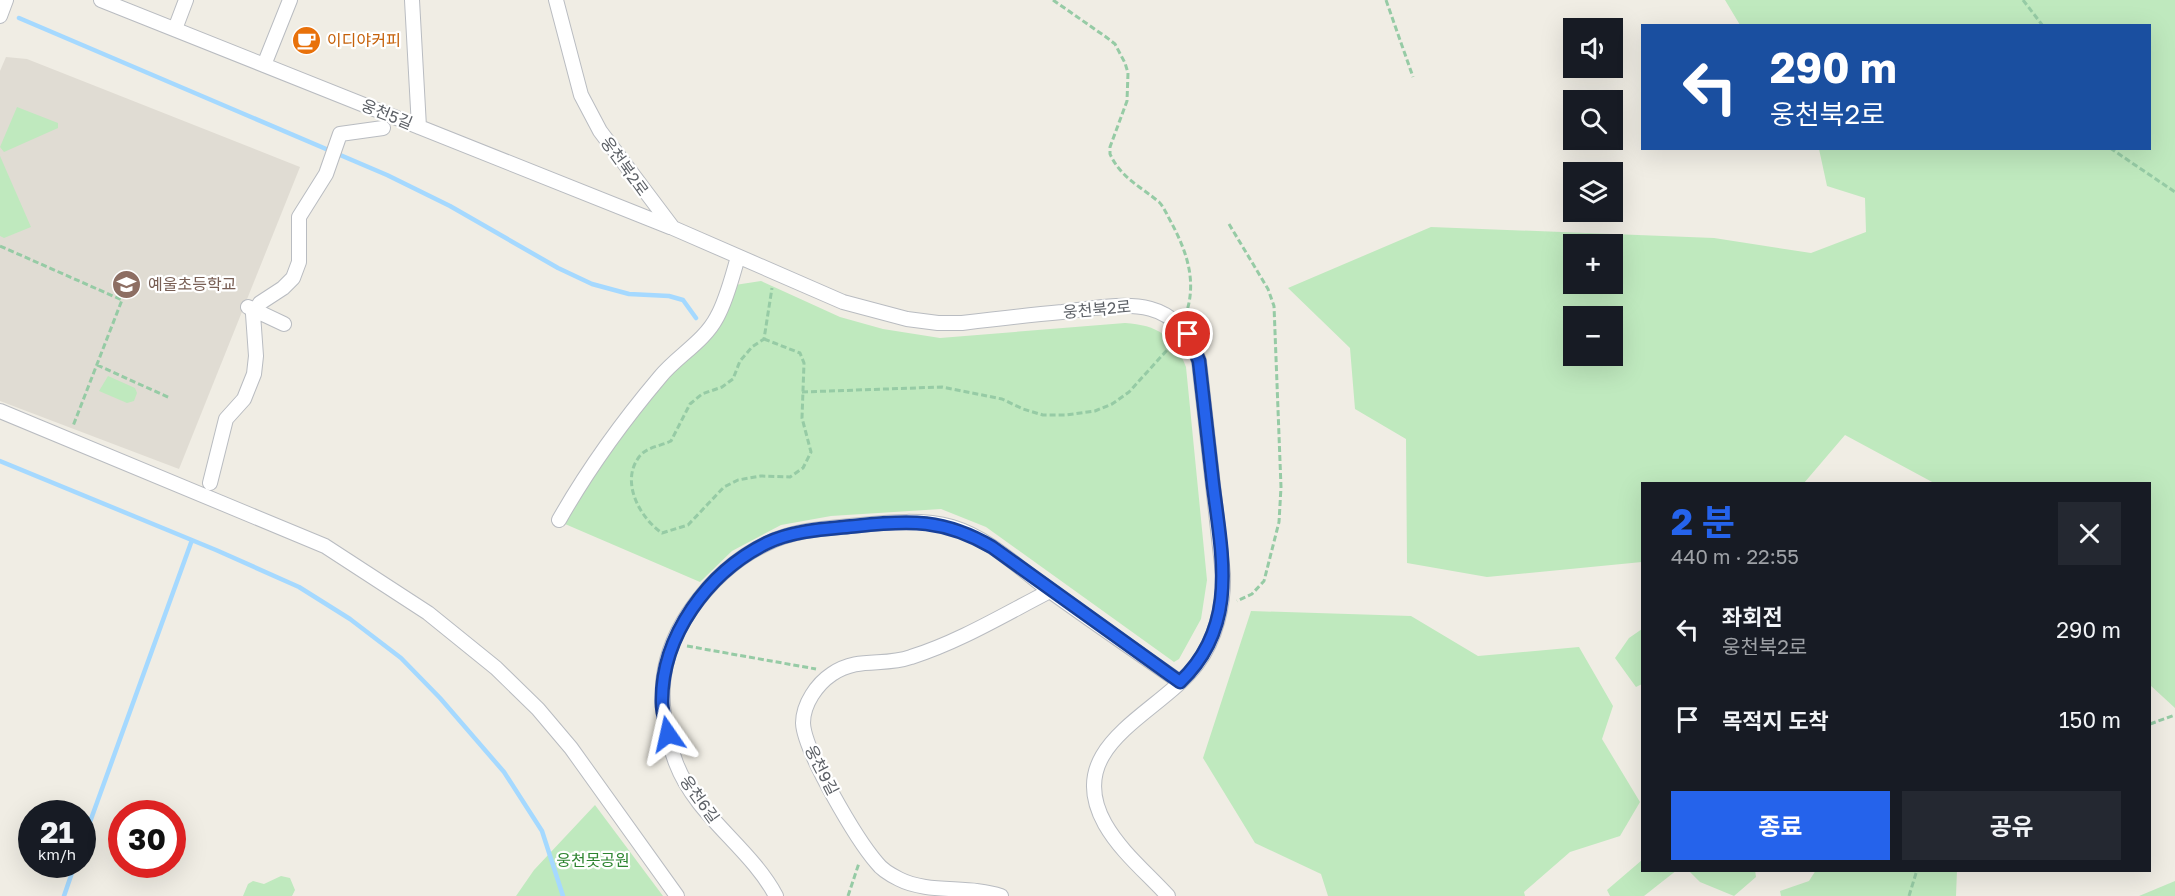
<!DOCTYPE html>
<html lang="ko">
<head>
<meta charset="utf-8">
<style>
  :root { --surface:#171b24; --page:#242831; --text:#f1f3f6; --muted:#9ea1a6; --accent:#2563eb }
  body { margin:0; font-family:"Golos Text","Noto Sans KR",sans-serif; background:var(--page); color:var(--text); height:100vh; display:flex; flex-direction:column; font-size:22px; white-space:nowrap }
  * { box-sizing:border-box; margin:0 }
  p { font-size:20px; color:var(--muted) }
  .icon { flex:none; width:33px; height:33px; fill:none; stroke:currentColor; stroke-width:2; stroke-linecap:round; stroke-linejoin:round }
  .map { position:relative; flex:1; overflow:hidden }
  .drawer { position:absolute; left:1641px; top:482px; width:510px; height:390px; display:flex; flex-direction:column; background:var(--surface); border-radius:0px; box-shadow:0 6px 24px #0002 }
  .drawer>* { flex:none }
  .top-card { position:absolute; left:1641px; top:24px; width:510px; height:126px; border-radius:0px; box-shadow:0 6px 24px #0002; background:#1a4fa0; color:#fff; overflow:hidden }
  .buttons { position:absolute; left:1563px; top:18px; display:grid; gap:12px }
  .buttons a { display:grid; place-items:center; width:60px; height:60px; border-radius:0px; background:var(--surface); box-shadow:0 6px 24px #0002; font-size:30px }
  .speed { position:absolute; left:18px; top:800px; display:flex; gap:12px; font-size:30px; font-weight:700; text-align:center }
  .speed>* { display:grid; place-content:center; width:78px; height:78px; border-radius:50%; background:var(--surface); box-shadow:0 6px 24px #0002; line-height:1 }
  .speed small { font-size:15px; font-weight:400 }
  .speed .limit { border:9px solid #d22; background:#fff; color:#111 }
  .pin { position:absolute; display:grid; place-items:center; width:51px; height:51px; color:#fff; margin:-26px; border:3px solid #fff; border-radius:50%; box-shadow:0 2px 6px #0007 }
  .me { position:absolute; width:66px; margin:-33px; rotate:349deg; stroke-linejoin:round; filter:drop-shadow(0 0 4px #0008) }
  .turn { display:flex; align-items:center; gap:21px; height:126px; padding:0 30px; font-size:27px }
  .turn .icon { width:78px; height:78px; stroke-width:2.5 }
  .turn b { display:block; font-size:42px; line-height:51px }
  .round { display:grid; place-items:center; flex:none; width:63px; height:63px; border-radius:0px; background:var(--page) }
  .head { display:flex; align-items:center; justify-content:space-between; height:102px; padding:0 30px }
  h1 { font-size:36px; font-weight:700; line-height:45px; color:var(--accent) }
  .action { display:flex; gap:12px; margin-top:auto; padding:12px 30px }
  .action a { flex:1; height:69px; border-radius:0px; background:var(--accent); color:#fff; font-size:24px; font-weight:700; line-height:69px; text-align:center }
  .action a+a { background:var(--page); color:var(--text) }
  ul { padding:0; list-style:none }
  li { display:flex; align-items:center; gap:18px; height:90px; padding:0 30px }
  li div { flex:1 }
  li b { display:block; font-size:22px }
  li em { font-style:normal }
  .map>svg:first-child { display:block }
</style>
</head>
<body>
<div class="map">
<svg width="2175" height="896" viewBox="0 0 2175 896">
  <rect width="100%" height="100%" fill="#f0ede4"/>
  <!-- education -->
  <path fill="#e0dcd3" d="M 6,57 L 27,59 L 300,167 L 179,469 L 0,401 L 0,71 Z"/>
  <!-- green -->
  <path fill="#bfe9be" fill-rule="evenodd" d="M 1725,0 L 2175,0 L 2175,708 L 2150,685 L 2150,483 L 1934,483 L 1845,435 L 1804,483 L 1642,483 L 1642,562 L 1487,577 L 1407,563 L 1406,439 L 1355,409 L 1350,348 L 1288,288 L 1431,227 L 1714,238 L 1811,253 L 1866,232 L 1865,198 L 1827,186 L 1819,149 L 2150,148 L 2150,26 L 1740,25 ZM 1574,244 L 1612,244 L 1612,284 L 1574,284 ZM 1574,316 L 1612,316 L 1612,356 L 1574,356 Z
    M 17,107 L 58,123 L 58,128 L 4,152 L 0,147 Z
    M 0,156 L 31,227 L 4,238 L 0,236 Z
    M 761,281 L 840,317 L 883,329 L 940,338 L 1125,323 C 1157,325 1175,336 1186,367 L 1207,580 L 1201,619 L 1179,659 L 1174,662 L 986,527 L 941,509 L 831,516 L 781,525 L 732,551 L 700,582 L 565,524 L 599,465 L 662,383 L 717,330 L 724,319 L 735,285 Z
    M 108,376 L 135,388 L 137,393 L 134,401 L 127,403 L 99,391 Z
    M 1251,611 L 1411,616 L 1478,656 L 1579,647 L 1613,706 L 1602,739 L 1640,802 L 1620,836 L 1570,852 L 1524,892 L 1525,896 L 1328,896 L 1321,874 L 1255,843 L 1203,758 Z
    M 1642,629 L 1642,684 L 1636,687 L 1615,658 L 1629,638 Z
    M 595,805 L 663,896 L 516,896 L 534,870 Z
    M 1642,860 L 1642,870 L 1677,870 L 1644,896 L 1610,896 L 1607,890 Z
    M 1688,870 L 1755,870 L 1756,877 L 1734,896 L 1700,882 Z
    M 1816,870 L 1957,870 L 1956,896 L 1781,896 L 1780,891 L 1809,881 Z
    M 281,876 L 290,878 L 295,890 L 292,896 L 243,896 L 248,884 L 253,881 L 264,884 Z
    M 2175,881 L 2175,896 L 2139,896 Z"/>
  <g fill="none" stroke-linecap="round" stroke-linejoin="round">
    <!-- stream -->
    <path stroke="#a5d9ff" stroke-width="4.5" d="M 19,18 L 387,175 L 450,206 L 558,268 L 592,284 L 629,294 L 669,296 L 683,300 L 696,318
      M 0,461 L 216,550 L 299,587 L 350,619 L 401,658 L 440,698 L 504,772 L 542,831 L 563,896
      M 82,844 L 192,540
      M 64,896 L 75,864"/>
    <defs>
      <path id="street" d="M 101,0 L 670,227
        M 412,0 L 419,127
        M 556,0 L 581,95 L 600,131 L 673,228 L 843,302 L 907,319 L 938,323 L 962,323 C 995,319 1029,315 1062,312 C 1120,305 1176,290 1199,361 L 1223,574 C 1224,604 1216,639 1197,664 C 1159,715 1061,745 1105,824 C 1121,852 1147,873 1168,896
        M 0,16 L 6,0
        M 175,29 L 186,0
        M 264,65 L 290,0
        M 248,307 L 284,324
        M 0,411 L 325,546 L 428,613 L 496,668 L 538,709 L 571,748 L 677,896
        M 210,483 L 226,419 L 244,399 L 254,374 L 256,356 L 253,314 L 260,303 L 283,288 L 293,278 L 299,262 L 299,217 L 326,174 L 340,134 L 383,128
        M 559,520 C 588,469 622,422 660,377 C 677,356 704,342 717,317 C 727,299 732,277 738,257
        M 776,896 C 750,847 696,816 676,763 C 665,734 659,699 665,669 C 675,617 720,565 768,543 C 797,529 830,528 861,525 C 891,522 923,519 952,527 C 989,538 1019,568 1050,591 C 1093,622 1137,652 1180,682
        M 1001,896 C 969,885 928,894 899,879 C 891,875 882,870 877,863 C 857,840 804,751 803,723 C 803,704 817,684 832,674 C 859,656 883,667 911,657 C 959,642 1005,614 1050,591"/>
    </defs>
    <!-- street casing -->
    <use href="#street" stroke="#b9bcc1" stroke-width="16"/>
    <!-- path -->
    <path stroke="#96cba5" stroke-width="3" stroke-dasharray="6 3" stroke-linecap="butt" d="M 1053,0 L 1106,37 L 1115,44 L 1125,63 L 1128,73 L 1127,101 L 1110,147 L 1110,154 C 1121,178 1140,186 1159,202 C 1164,207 1167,215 1171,222 C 1187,252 1197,281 1186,314
      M 1386,0 L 1413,77
      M 2023,0 L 2043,26
      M 2110,148 L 2175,192
      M 1229,224 L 1268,289 L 1274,306 L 1281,487 L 1279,522 L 1264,581 L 1252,594 L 1237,601
      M 0,246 L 122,300 L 73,426
      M 764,339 L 800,353 L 804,363 L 802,418 L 811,452 L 803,468 L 790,477 L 761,476 L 738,480 L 724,487 L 688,525 L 662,533 C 640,518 620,482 639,457 C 646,447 661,446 671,441 L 690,404 L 702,394 L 722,387 L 733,379 L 740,361 L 752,347 L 764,339 L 772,288
      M 97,365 L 170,398
      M 802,392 L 942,387 L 1002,399 L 1023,409 L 1043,415 L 1066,415 L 1095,411 L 1112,404 L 1129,392 L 1168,349
      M 687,646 L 816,669
      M 2150,724 L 2175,715
      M 848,896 L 859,863
      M 1909,896 L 1917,870"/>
    <!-- street -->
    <use href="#street" stroke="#fff" stroke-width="14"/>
  </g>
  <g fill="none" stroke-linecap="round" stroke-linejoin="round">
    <defs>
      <path id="route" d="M 668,734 C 666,724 662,713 662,703 C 661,636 708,572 767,543 C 794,530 826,529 856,526 C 910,520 944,519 992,547 L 1180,682 C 1239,626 1222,556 1213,484 C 1208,443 1204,402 1199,361 L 1188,334"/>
    </defs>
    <!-- route casing -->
    <use href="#route" stroke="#184099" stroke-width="15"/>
    <!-- route -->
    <use href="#route" stroke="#2563eb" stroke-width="10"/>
  </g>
  <!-- icons -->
  <defs>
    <symbol id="cafe-disc" viewBox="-11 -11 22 22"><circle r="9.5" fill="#e8710a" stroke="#fff"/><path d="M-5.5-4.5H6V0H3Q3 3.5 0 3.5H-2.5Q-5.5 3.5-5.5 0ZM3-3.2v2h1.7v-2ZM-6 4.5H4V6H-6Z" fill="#fff"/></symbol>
    <symbol id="school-disc" viewBox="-11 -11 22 22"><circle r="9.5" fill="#8d6e63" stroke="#fff"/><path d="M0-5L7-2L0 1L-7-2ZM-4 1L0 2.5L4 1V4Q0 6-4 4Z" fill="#fff"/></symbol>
  </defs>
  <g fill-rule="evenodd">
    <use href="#cafe-disc" x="290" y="24" width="33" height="33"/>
    <use href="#school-disc" x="110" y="268" width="33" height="33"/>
  </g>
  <g text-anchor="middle" stroke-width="4.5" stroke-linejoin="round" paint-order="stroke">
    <!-- food labels -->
    <g font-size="16" fill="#c56008" stroke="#fff" text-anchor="start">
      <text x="327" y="46">이디야커피</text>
    </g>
    <!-- street labels -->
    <g font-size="16" fill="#5c6066" stroke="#fff">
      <text transform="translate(387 114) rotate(22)" y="6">웅천5길</text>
      <text transform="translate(625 166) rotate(54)" y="6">웅천북2로</text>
      <text transform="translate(1097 309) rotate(-5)" y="6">웅천북2로</text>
      <text transform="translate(822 770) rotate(63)" y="6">웅천9길</text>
      <text transform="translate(700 799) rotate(54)" y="6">웅천6길</text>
    </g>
    <!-- education labels -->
    <g font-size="16" fill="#785e54" stroke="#fff" text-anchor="start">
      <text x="148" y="290">예울초등학교</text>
    </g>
    <!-- park labels -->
    <g font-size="16" fill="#2d8430" stroke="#fff">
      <text x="593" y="866">웅천못공원</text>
    </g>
  </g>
</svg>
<div class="buttons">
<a><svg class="icon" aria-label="sound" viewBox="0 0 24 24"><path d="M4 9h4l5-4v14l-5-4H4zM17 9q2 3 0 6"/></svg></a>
<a><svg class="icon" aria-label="search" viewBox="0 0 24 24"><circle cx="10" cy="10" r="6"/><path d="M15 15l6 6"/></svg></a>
<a><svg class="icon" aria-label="layers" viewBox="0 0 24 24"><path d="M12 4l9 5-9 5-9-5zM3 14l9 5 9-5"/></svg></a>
<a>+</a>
<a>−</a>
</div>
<div class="speed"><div>21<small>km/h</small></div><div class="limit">30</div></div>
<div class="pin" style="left:1188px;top:334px;background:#d93025"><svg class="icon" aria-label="arrive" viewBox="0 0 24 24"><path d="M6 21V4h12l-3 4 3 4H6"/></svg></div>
<svg class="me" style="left:668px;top:734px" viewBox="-20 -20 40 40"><path d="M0-17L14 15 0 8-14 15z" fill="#2563eb" stroke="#fff" stroke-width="4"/></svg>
<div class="top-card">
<div class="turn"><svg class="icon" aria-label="left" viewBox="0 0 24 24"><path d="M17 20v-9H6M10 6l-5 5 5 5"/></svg><div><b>290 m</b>웅천북2로</div></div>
</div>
<section class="drawer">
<div class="head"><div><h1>2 분</h1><p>440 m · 22:55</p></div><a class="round"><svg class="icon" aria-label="close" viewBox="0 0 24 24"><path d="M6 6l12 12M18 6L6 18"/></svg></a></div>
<ul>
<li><svg class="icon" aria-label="left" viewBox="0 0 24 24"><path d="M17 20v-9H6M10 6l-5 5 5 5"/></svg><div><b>좌회전</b><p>웅천북2로</p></div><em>290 m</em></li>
<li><svg class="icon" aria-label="arrive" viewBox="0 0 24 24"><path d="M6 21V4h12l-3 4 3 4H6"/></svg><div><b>목적지 도착</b></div><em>150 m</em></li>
</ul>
<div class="action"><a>종료</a><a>공유</a></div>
</section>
</div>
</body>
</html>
